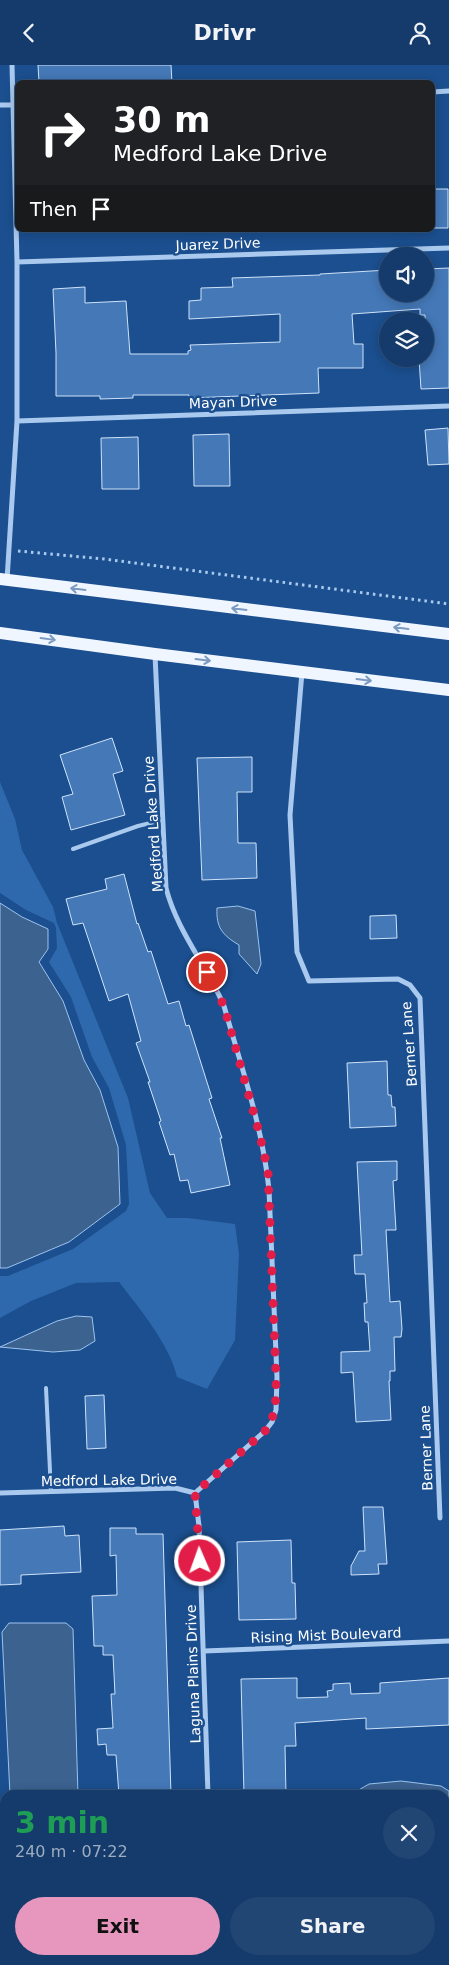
<!DOCTYPE html>
<html lang="en">
<head>
<meta charset="utf-8">
<style>
  :root { --surface:#143b6b; --page:#214673; --text:#f1f3f6; --muted:#9dadc1; --line:#33557e; --accent:#e797bd }
  body { margin:0; font-family:"DejaVu Sans",sans-serif; background:var(--page); color:var(--text); height:100vh; display:flex; flex-direction:column; font-size:19px; white-space:nowrap }
  * { box-sizing:border-box; margin:0 }
  p { font-size:16px; color:var(--muted) }
  .icon { flex:none; width:28px; height:28px; fill:none; stroke:currentColor; stroke-width:2; stroke-linecap:round; stroke-linejoin:round }
  .map { position:relative; flex:1; overflow:hidden }
  .details { position:absolute; left:0px; top:1725px; width:450px; height:175px; display:flex; flex-direction:column; background:var(--surface); border-radius:15px 15px 0 0; box-shadow:0 2px 12px #0003,0 0 0 1px var(--line) }
  .details>* { flex:none }
  .hud { position:absolute; left:15px; top:15px; width:420px; height:152px; border-radius:8px; box-shadow:0 2px 12px #0003,0 0 0 1px var(--line); background:#202124; color:#fff; overflow:hidden }
  .tools { position:absolute; left:379px; top:182px; display:grid; gap:10px }
  .tools a { display:grid; place-items:center; width:55px; height:55px; border-radius:50%; background:var(--surface); box-shadow:0 2px 12px #0003,0 0 0 1px var(--line); font-size:25px }
  .pin { position:absolute; display:grid; place-items:center; width:42px; height:42px; color:#fff; margin:-21px; border:2px solid #fff; border-radius:50%; box-shadow:0 1px 5px #0007 }
  .me { position:absolute; width:55px; margin:-28px; rotate:358deg; stroke-linejoin:round; filter:drop-shadow(0 0 4px #0008) }
  .turn { display:flex; align-items:center; gap:18px; height:105px; padding:0 15px; font-size:22px }
  .turn .icon { width:65px; height:65px; stroke-width:2.5 }
  .turn b { display:block; font-size:35px; line-height:42px }
  .then { display:flex; align-items:center; height:48px; padding:0 15px; background:#0003; gap:10px; font-size:19px }
  .round { display:grid; place-items:center; flex:none; width:52px; height:52px; border-radius:26px; background:var(--page) }
  .overview { display:flex; align-items:center; justify-content:space-between; height:85px; padding:0 15px }
  h1 { font-size:30px; font-weight:800; line-height:38px; color:#1e9e55 }
  .button { display:flex; gap:10px; margin-top:auto; padding:10px 15px }
  .button a { flex:1; height:58px; border-radius:30px; background:var(--accent); color:#111; font-size:20px; font-weight:800; line-height:58px; text-align:center }
  .button a+a { background:var(--page); color:var(--text) }
  header { display:flex; justify-content:space-between; align-items:center; height:65px; padding:0 15px; background:var(--surface); font-size:22px; font-weight:800 }
  .map>svg:first-child { display:block }
</style>
</head>
<body>
<header><svg class="icon" aria-label="back" viewBox="0 0 24 24"><path d="M15 5l-7 7 7 7"/></svg>Drivr<svg class="icon" aria-label="person" viewBox="0 0 24 24"><circle cx="12" cy="8" r="4"/><path d="M4 21q1-7 8-7t8 7"/></svg></header>
<div class="map">
<svg width="449" height="1900" viewBox="0 0 449 1900">
  <rect width="100%" height="100%" fill="#1b4f8f"/>
  <!-- green -->
  <path fill="#2e69ad" d="M 0,717 L 15,754 L 22,785 L 53,842 L 57,858 L 128,1033 L 150,1128 L 167,1153 L 188,1153 L 235,1159 L 239,1189 L 235,1275 L 207,1324 L 177,1312 C 170,1280 139,1243 119,1217 L 76,1218 L 31,1236 L 0,1253 L 0,1211 L 8,1211 L 73,1184 L 126,1146 L 129,1139 L 126,1080 L 109,1023 L 92,992 L 71,932 L 49,897 L 57,883 L 56,863 L 54,858 L 26,845 L 0,828 Z"/>
  <!-- water -->
  <path fill="#3c6290" stroke="#9cc4f0" d="M 0,838 L 22,852 L 48,864 L 48,884 L 39,897 L 63,936 L 84,995 L 100,1025 L 118,1082 L 120,1139 L 69,1177 L 7,1203 L 0,1203 Z
    M 238,841 L 255,846 L 261,899 L 257,909 L 239,889 L 239,880 C 222,870 216,862 217,843 Z
    M 76,1251 L 92,1252 L 95,1276 L 80,1285 L 53,1287 L 0,1282 L 57,1256 Z
    M 9,1558 L 66,1558 L 73,1564 L 78,1730 L 10,1730 L 2,1567 Z
    M 401,1716 L 441,1721 L 449,1726 L 449,1900 L 344,1900 L 344,1895 L 445,1895 L 445,1730 L 350,1730 L 369,1719 Z
    M 24,1895 L 83,1895 L 83,1900 L 24,1900 Z"/>
  <!-- building -->
  <path fill="#4478b7" stroke="#cfe3fa" d="M 38,0 L 171,0 L 172,18 L 39,17 Z
    M 432,124 L 448,124 L 448,163 L 432,163 Z
    M 449,203 L 449,323 L 421,324 L 419,294 L 425,294 L 425,250 L 420,250 L 420,244 L 352,249 L 354,279 L 363,279 L 363,303 L 318,303 L 319,328 L 189,333 L 189,330 L 133,330 L 133,333 L 100,334 L 100,331 L 56,331 L 56,288 L 53,224 L 85,222 L 85,238 L 126,236 L 130,289 L 188,289 L 188,286 L 191,285 L 190,280 L 280,277 L 280,249 L 189,254 L 189,236 L 201,235 L 201,223 L 233,222 L 232,213 L 320,210 L 320,209 L 388,205 L 388,229 L 425,229 L 425,204 Z
    M 448,363 L 449,399 L 428,400 L 425,365 Z
    M 229,369 L 230,421 L 194,421 L 193,370 Z
    M 138,372 L 139,424 L 102,424 L 101,373 Z
    M 112,673 L 123,706 L 113,709 L 125,750 L 71,765 L 62,732 L 73,729 L 60,690 Z
    M 252,692 L 252,727 L 237,727 L 238,778 L 256,778 L 257,813 L 202,815 L 197,693 Z
    M 124,809 L 137,859 L 138,858 L 148,887 L 151,886 L 168,939 L 179,936 L 186,961 L 189,960 L 212,1033 L 209,1034 L 222,1073 L 220,1073 L 230,1120 L 191,1128 L 188,1115 L 180,1116 L 174,1089 L 170,1090 L 159,1057 L 161,1056 L 148,1017 L 150,1017 L 136,978 L 141,976 L 128,929 L 109,936 L 83,858 L 73,860 L 66,834 L 107,824 L 105,814 Z
    M 396,850 L 397,873 L 370,874 L 370,851 Z
    M 387,996 L 388,1030 L 391,1030 L 392,1042 L 395,1042 L 396,1061 L 350,1063 L 347,998 Z
    M 397,1096 L 397,1115 L 393,1116 L 396,1165 L 386,1165 L 390,1237 L 400,1236 L 402,1264 L 401,1272 L 394,1272 L 395,1306 L 390,1306 L 390,1316 L 389,1316 L 391,1355 L 356,1357 L 353,1307 L 341,1308 L 341,1287 L 370,1286 L 368,1257 L 365,1257 L 364,1238 L 367,1238 L 365,1209 L 355,1209 L 354,1190 L 362,1190 L 357,1097 Z
    M 104,1330 L 106,1383 L 87,1384 L 85,1331 Z
    M 363,1442 L 383,1442 L 387,1499 L 378,1499 L 379,1509 L 351,1510 L 351,1501 L 359,1486 L 365,1486 Z
    M 64,1461 L 65,1471 L 79,1470 L 81,1507 L 21,1510 L 21,1519 L 0,1520 L 0,1465 Z
    M 110,1463 L 136,1463 L 136,1469 L 163,1469 L 171,1730 L 119,1730 L 116,1690 L 107,1690 L 106,1679 L 98,1680 L 97,1664 L 113,1663 L 111,1629 L 115,1629 L 113,1590 L 103,1590 L 103,1581 L 94,1581 L 92,1531 L 117,1530 L 116,1490 L 110,1491 Z
    M 291,1475 L 292,1518 L 295,1518 L 296,1554 L 239,1555 L 237,1477 Z
    M 297,1613 L 297,1633 L 328,1632 L 327,1626 L 333,1625 L 333,1619 L 350,1618 L 351,1629 L 380,1628 L 380,1618 L 449,1613 L 449,1660 L 366,1664 L 366,1653 L 295,1658 L 296,1681 L 285,1681 L 286,1730 L 244,1730 L 241,1614 Z"/>
  <g fill="none" stroke-linecap="round" stroke-linejoin="round">
    <!-- path -->
    <path stroke="#a9c9ee" stroke-width="3" stroke-dasharray="2.5 4" stroke-linecap="butt" d="M 18,486 L 104,494 L 449,539"/>
    <!-- service -->
    <path stroke="#a9c9ee" stroke-width="4" d="M 73,784 L 138,761 L 163,755
      M 46,1323 L 51,1427"/>
    <!-- minor -->
    <path stroke="#a9c9ee" stroke-width="5" d="M 432,27 L 449,26
      M 0,40 L 18,40
      M 17,197 L 449,183
      M 17,356 L 449,341
      M 7,515 L 17,356 L 17,197 L 12,0
      M 155,590 L 166,823 C 177,866 207,901 224,941 C 241,1001 263,1063 269,1125 L 277,1312 L 276,1345 L 272,1357 L 265,1366 L 195,1428
      M 302,607 L 290,750 L 297,887 L 309,916 L 398,914 L 410,920 L 420,933 L 440,1453
      M 0,1428 L 175,1423 L 195,1428
      M 195,1428 L 199,1461 L 208,1730
      M 204,1586 L 449,1576
      M 214,1895 L 214,1900"/>
    <!-- primary -->
    <path stroke="#f0f6ff" stroke-width="12" d="M 0,514 L 449,569
      M 0,568 L 155,589 L 449,625"/>
  </g>
  <!-- one-way arrows -->
  <defs><path id="oneway-shaft" d="M-6 0H5M1.5-3L5.5 0L1.5 3" fill="none" stroke-width="1.6" stroke-linecap="round" stroke-linejoin="round" transform="scale(1.25)"/></defs>
  <g stroke="#7b9ac1">
    <use href="#oneway-shaft" transform="translate(78 524) rotate(-173)"/>
    <use href="#oneway-shaft" transform="translate(239 544) rotate(-173)"/>
    <use href="#oneway-shaft" transform="translate(401 563) rotate(-173)"/>
    <use href="#oneway-shaft" transform="translate(48 574) rotate(8)"/>
    <use href="#oneway-shaft" transform="translate(203 595) rotate(7)"/>
    <use href="#oneway-shaft" transform="translate(364 615) rotate(7)"/>
  </g>
  <g fill="none" stroke-linecap="round" stroke-linejoin="round">
    <!-- route -->
    <path stroke="#e11d48" stroke-width="9" stroke-dasharray="0 16.2" d="M 200,1496 L 195,1428 L 265,1366 C 277,1350 276,1333 276,1312 L 268,1106 L 259,1067 L 224,941 L 207,907"/>
  </g>
  <g text-anchor="middle" stroke-width="5" stroke-linejoin="round" paint-order="stroke">
    <!-- street labels -->
    <g font-size="14" fill="#fff" stroke="#1b4f8f">
      <text transform="translate(218 179) rotate(-2)" y="5">Juarez Drive</text>
      <text transform="translate(233 337) rotate(-2)" y="5">Mayan Drive</text>
      <text transform="translate(153 759) rotate(-94)" y="5">Medford Lake Drive</text>
      <text transform="translate(409 979) rotate(-94)" y="5">Berner Lane</text>
      <text transform="translate(426 1383) rotate(-92)" y="5">Berner Lane</text>
      <text transform="translate(109 1415) rotate(-1)" y="5">Medford Lake Drive</text>
      <text transform="translate(326 1570) rotate(-2)" y="5">Rising Mist Boulevard</text>
      <text transform="translate(193 1609) rotate(-92)" y="5">Laguna Plains Drive</text>
    </g>
  </g>
</svg>
<div class="tools">
<a><svg class="icon" aria-label="sound" viewBox="0 0 24 24"><path d="M4 9h4l5-4v14l-5-4H4zM17 9q2 3 0 6"/></svg></a>
<a><svg class="icon" aria-label="layers" viewBox="0 0 24 24"><path d="M12 4l9 5-9 5-9-5zM3 14l9 5 9-5"/></svg></a>
</div>
<div class="pin" style="left:207px;top:907px;background:#d93025"><svg class="icon" aria-label="arrive" viewBox="0 0 24 24"><path d="M6 21V4h12l-3 4 3 4H6"/></svg></div>
<svg class="me" style="left:200px;top:1496px" viewBox="-20 -20 40 40"><circle r="17" fill="#e11d48" stroke="#fff" stroke-width="3"/><path d="M0-11L8 9 0 5-8 9z" fill="#fff"/></svg>
<div class="hud">
<div class="turn"><svg class="icon" aria-label="right" viewBox="0 0 24 24"><path d="M7 20v-9h11M14 6l5 5-5 5"/></svg><div><b>30 m</b>Medford Lake Drive</div></div>
<div class="then">Then<svg class="icon" aria-label="arrive" viewBox="0 0 24 24"><path d="M6 21V4h12l-3 4 3 4H6"/></svg></div>
</div>
<section class="details">
<div class="overview"><div><h1>3 min</h1><p>240 m · 07:22</p></div><a class="round"><svg class="icon" aria-label="close" viewBox="0 0 24 24"><path d="M6 6l12 12M18 6L6 18"/></svg></a></div>
<div class="button"><a>Exit</a><a>Share</a></div>
</section>
</div>
</body>
</html>
